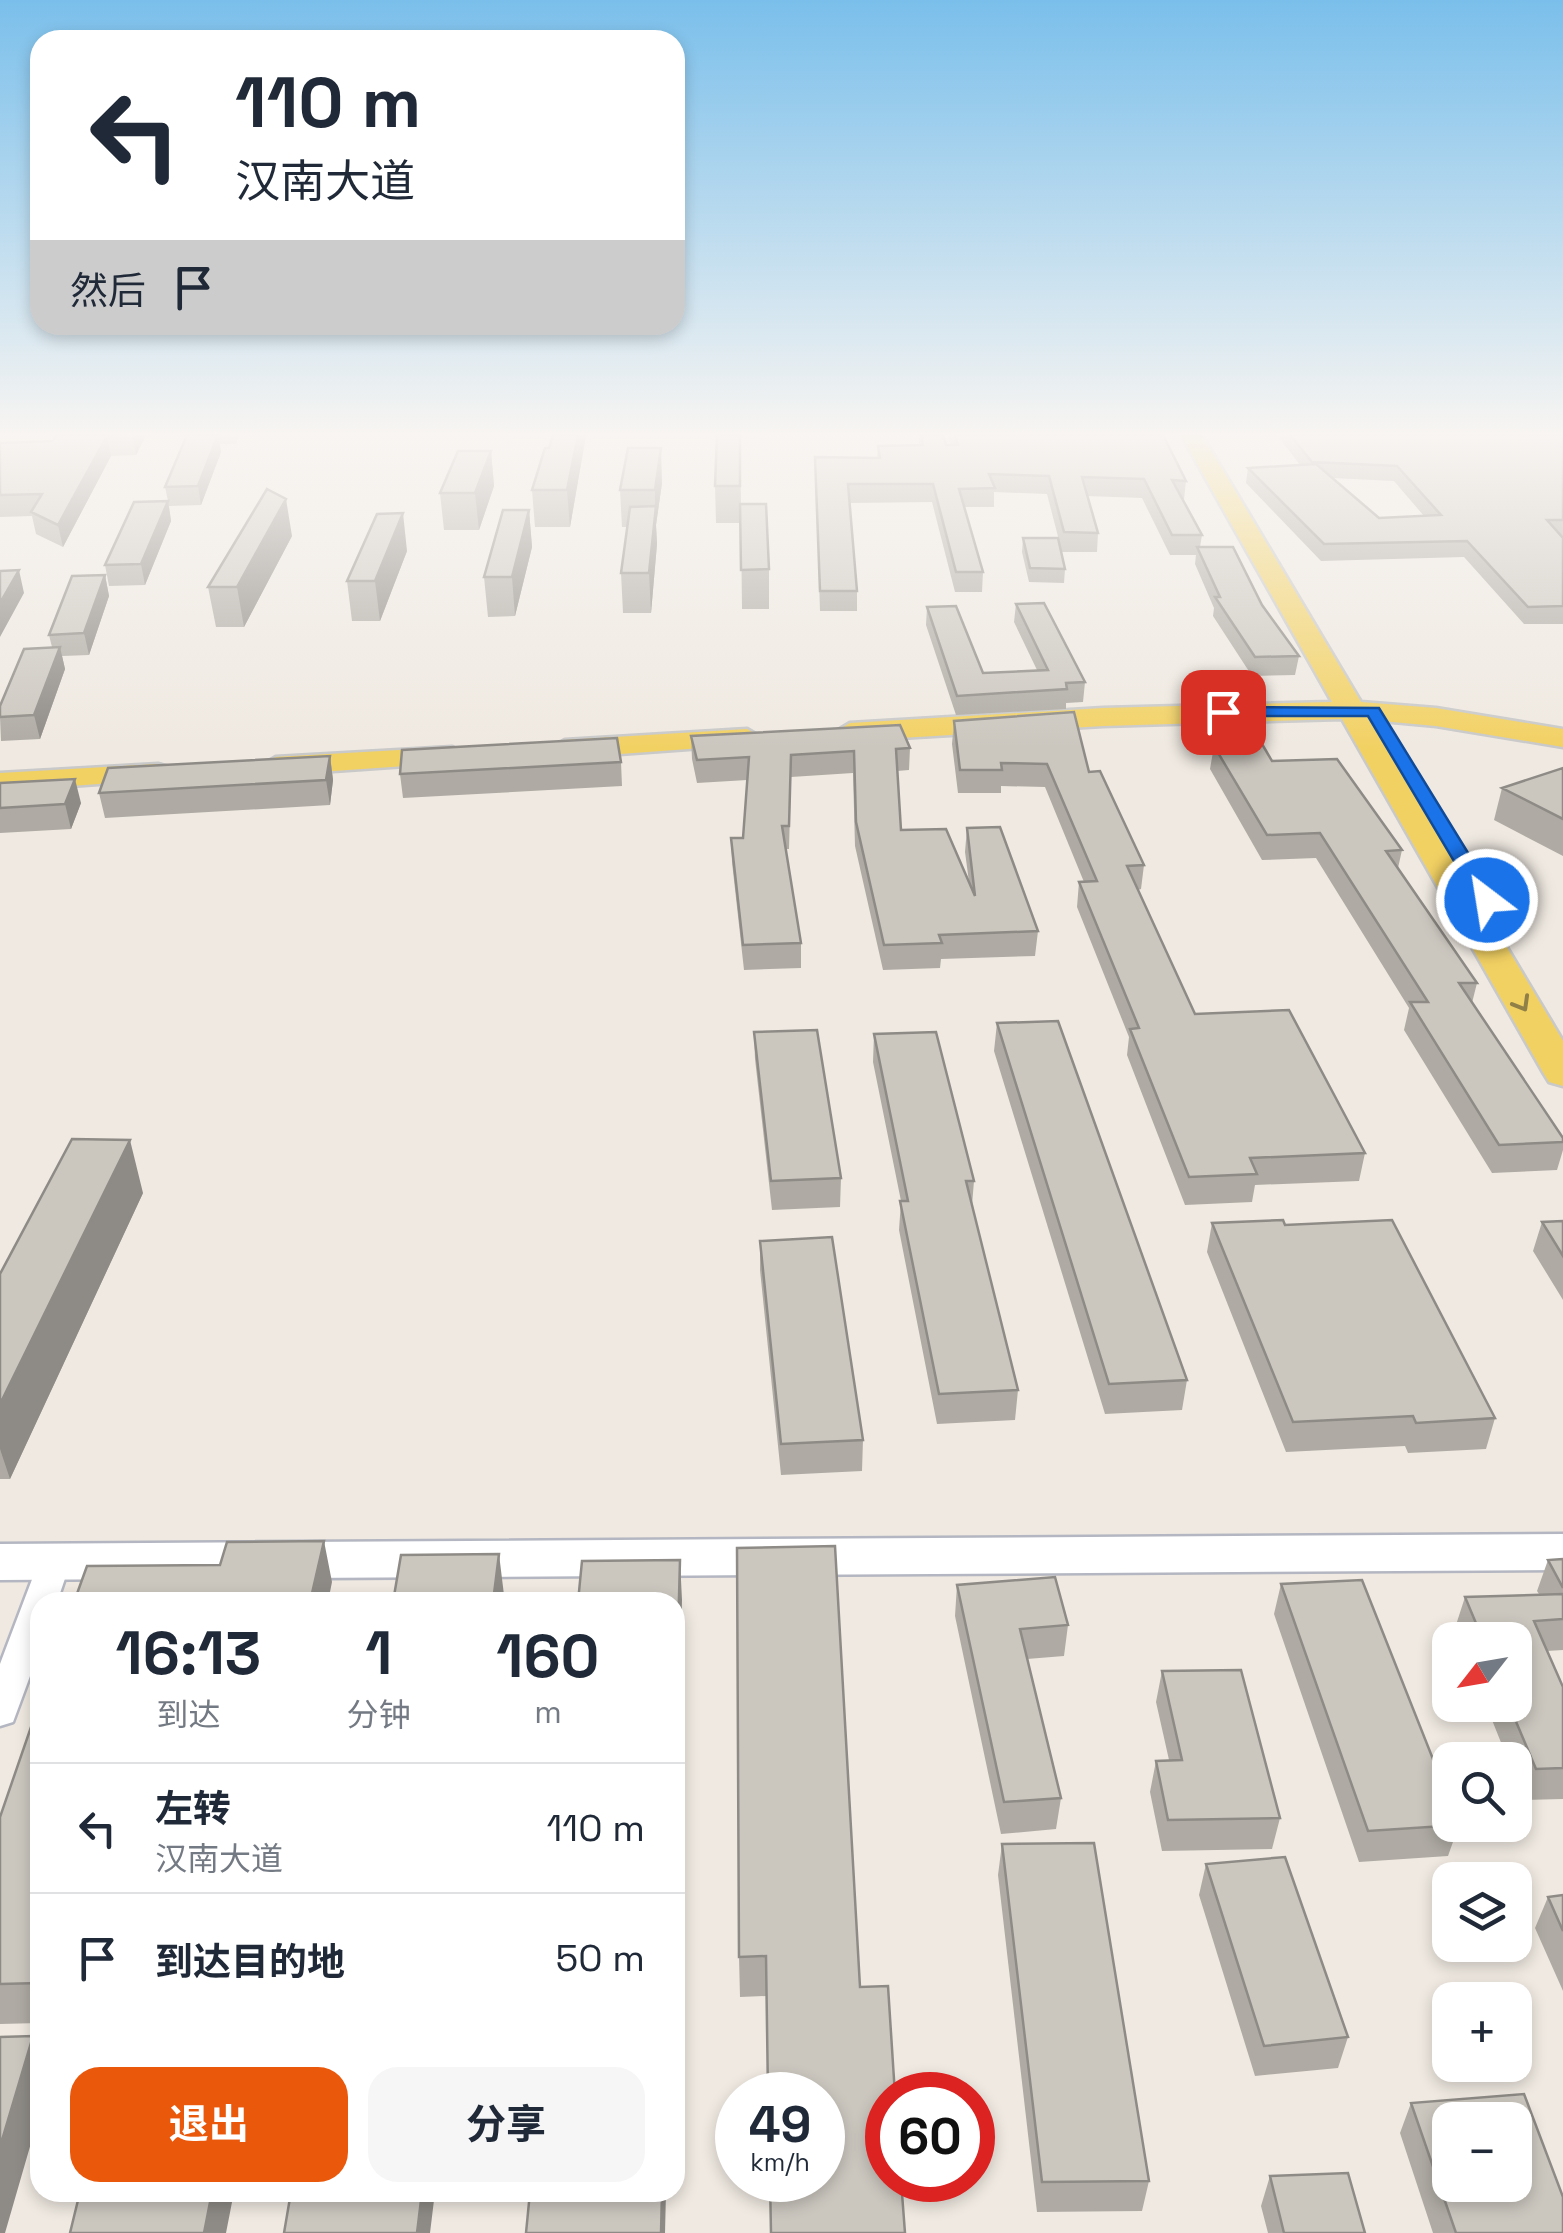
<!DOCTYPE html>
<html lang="zh">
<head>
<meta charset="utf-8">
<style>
  :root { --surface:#fff; --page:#f6f6f7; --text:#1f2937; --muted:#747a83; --line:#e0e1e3; --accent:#ea580c }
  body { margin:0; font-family:"Space Grotesk","Noto Sans SC",sans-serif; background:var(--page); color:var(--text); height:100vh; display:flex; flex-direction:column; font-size:38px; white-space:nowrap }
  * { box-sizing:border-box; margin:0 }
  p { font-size:32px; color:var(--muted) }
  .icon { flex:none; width:55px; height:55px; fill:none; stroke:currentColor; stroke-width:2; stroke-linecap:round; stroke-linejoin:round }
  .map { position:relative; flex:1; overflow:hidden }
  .drawer { position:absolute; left:30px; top:1592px; width:655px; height:610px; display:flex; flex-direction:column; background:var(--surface); border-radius:30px; box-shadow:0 5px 15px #0003 }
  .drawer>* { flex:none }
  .banner { position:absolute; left:30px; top:30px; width:655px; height:305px; border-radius:30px; box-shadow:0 5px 15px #0003; background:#fff; color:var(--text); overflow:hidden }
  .needle { width:65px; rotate:239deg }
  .fabs { position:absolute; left:1432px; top:1622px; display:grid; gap:20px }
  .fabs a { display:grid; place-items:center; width:100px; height:100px; border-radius:20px; background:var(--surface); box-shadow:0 5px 15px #0003; font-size:50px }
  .speed { position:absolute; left:715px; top:2072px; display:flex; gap:20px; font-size:50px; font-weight:700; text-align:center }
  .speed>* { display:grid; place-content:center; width:130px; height:130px; border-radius:50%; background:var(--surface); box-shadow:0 5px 15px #0003; line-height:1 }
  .speed small { font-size:25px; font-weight:400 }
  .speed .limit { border:15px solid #d22; background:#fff; color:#111 }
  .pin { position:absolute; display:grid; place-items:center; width:85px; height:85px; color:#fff; margin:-42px; border-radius:20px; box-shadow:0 5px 15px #0006 }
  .me { position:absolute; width:110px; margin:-55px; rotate:329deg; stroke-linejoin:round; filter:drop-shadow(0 0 8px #0008) }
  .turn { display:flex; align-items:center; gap:35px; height:210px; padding:0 40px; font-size:45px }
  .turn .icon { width:130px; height:130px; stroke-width:2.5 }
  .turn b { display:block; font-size:70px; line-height:85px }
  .then { display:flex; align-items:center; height:95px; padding:0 40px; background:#0003; gap:20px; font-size:38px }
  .eta { display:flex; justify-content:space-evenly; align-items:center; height:170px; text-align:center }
  .eta b { font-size:60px; font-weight:700; line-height:70px }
  .cta { display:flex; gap:20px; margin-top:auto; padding:20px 40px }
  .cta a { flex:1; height:115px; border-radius:30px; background:var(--accent); color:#fff; font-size:40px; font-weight:700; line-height:115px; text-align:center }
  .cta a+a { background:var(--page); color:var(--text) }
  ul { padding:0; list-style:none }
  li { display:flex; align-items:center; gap:30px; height:130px; padding:0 40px; border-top:2px solid var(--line) }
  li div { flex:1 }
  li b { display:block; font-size:38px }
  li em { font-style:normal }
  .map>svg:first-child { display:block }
</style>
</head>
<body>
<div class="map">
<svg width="1563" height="2233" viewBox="0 0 1563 2233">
  <rect width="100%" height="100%" fill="#efe9e1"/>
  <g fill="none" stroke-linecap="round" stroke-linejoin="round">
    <defs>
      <path id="street" d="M 55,1548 L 67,1552 L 71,1561 L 57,1602 L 40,1602 L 40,1649 L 13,1722 L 0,1726 L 0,1664 L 39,1561 L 43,1552 Z"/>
      <path id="secondary" d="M 1563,1534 L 1563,1570 L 0,1580 L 0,1544 Z"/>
      <path id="primary" d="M 1181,435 L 1202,435 L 1361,702 L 1436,708 L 1563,729 L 1563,747 L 1436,726 L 1371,720 L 1563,1041 L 1563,1086 L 1549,1082 L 1544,1074 L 1342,719 L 1103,726 L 850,741 L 835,732 L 850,723 L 1103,708 L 1332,702 Z
        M 747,729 L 762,738 L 757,744 L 565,758 L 550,749 L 565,740 Z
        M 452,747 L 467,756 L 463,762 L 276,775 L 261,766 L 276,757 Z
        M 158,764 L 169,767 L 173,773 L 169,779 L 0,791 L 0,773 Z"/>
    </defs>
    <!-- street casing -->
    <use href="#street" stroke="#b4b7c1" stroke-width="5"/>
    <!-- secondary casing -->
    <use href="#secondary" stroke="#b4b7c1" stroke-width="5"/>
    <!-- primary casing -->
    <use href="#primary" stroke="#c9c9c9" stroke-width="5"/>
    <!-- street -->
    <use href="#street" fill="#fff" fill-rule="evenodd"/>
    <!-- secondary -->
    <use href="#secondary" fill="#fff" fill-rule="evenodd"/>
    <!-- primary -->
    <use href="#primary" fill="#f2d163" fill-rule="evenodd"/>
  </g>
  <!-- wall -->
  <path fill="#afaba4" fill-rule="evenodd" d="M 57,435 L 146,435 L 136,455 L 111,456 L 63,547 L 36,534 L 32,516 L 0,517 L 0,443 L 53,441 Z
    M 187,435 L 239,435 L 236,444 L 220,444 L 221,452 L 201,505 L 169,506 L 171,521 L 145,585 L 109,586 L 105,565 L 168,501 L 165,487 Z
    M 586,435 L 570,527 L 535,527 L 532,490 L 549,448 Z
    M 740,435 L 741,504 L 769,569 L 769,609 L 742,609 L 741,523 L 716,523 L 715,486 Z
    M 919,435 L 943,435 L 946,445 L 951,445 L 948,435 L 1163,435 L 1186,481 L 1184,499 L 1182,499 L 1202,535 L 1200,547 L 1262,605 L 1299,656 L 1295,675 L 1252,676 L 1213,616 L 1214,608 L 1195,564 L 1196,555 L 1170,555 L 1142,498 L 1087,496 L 1098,533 L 1097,552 L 1062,552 L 1047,494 L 994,492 L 994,507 L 964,507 L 983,572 L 982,592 L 955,592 L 932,502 L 849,503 L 857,591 L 857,611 L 820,611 L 815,457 L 877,458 L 878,446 L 919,445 Z
    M 1277,435 L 1563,435 L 1563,536 L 1561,536 L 1563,538 L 1563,624 L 1524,624 L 1464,557 L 1321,561 L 1246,483 L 1248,468 L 1300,465 ZM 1332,478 L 1394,481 L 1424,516 L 1379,518 Z
    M 491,451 L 494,486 L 479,530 L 444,530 L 440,493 Z
    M 662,483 L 656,525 L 657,544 L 651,613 L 623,613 L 621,573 L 627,527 L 622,527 L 620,490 Z
    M 529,510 L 532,547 L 515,616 L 488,617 L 484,577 Z
    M 292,536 L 244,627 L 216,627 L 208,587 Z
    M 1023,538 L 1065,569 L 1064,583 L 1029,582 L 1022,552 Z
    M 407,551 L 380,621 L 352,621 L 347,581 Z
    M 105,575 L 109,596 L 89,655 L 62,656 L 65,669 L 40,739 L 1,741 L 0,717 L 52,647 L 49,635 Z
    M 1016,604 L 1085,682 L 1083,702 L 1066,703 L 1066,709 L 956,715 L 926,625 L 927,607 L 983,673 L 1037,670 L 1014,622 Z
    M 954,721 L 1089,772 L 1144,865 L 1141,889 L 1138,890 L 1195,1014 L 1365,1153 L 1359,1181 L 1255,1185 L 1252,1202 L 1185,1205 L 1127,1055 L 1129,1037 L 1077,907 L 1079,882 L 1084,882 L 1045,787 L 1001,786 L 1001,793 L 958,793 L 952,744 Z
    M 691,736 L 910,748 L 909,770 L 897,771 L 901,830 L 969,882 L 965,852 L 967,828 L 1038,931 L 1035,956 L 941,959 L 940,968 L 883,970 L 855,846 L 853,773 L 791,777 L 789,849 L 786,849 L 801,943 L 801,968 L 744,970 L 732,862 L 731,838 L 743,838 L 747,780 L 697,783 L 692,759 Z
    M 1214,746 L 1272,761 L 1402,850 L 1398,868 L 1477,983 L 1472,1003 L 1563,1138 L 1563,1150 L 1557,1170 L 1492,1173 L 1404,1030 L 1409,1008 L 1316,858 L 1262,860 L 1210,769 Z
    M 330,756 L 333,780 L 330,805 L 105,818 L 99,793 Z
    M 621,762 L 622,786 L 403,798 L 400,774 Z
    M 1563,768 L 1563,856 L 1494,820 L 1502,788 Z
    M 0,783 L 81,803 L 71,829 L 0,833 Z
    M 997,1023 L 1187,1380 L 1182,1410 L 1105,1414 L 994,1051 Z
    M 754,1032 L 841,1178 L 840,1207 L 772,1210 L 755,1059 Z
    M 874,1034 L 974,1181 L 972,1205 L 1018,1390 L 1015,1420 L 937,1424 L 899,1230 L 901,1201 L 873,1062 Z
    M 143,1193 L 10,1479 L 0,1479 L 0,1274 Z
    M 1563,1221 L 1563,1300 L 1533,1251 L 1542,1222 Z
    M 1212,1223 L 1285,1225 L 1495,1418 L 1486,1449 L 1408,1453 L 1405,1446 L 1286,1452 L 1207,1252 Z
    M 760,1241 L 863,1440 L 862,1471 L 781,1475 L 760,1270 Z
    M 835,1546 L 766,1996 L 740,1997 L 739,1957 Z
    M 1563,1559 L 1563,1650 L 1547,1651 L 1563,1687 L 1563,1799 L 1524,1800 L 1515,1778 L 1515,1760 L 1508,1760 L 1486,1705 L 1515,1705 L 1515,1640 L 1460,1640 L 1455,1628 L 1465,1597 L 1539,1594 L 1537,1591 L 1548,1560 Z
    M 1281,1584 L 1459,1825 L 1448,1856 L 1359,1862 L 1274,1614 Z
    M 957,1585 L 1068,1625 L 1064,1656 L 1027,1659 L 1061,1798 L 1056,1829 L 1001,1834 L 955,1616 Z
    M 1162,1671 L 1280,1818 L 1272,1849 L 1162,1851 L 1150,1792 L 1156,1761 L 1169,1760 L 1156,1702 Z
    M 40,1701 L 40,2023 L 0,2024 L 0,1817 Z
    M 1002,1844 L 1149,2181 L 1142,2211 L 1037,2212 L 998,1875 Z
    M 1206,1864 L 1348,2037 L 1338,2068 L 1255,2076 L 1199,1895 Z
    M 1563,1895 L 1563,1991 L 1535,1928 L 1548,1897 Z
    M 1411,2103 L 1563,2233 L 1433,2233 L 1400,2133 Z
    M 1270,2176 L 1365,2233 L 1268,2233 L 1261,2206 Z"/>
  <!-- shaded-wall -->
  <path fill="#8e8b86" d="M 133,435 L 146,435 L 136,455 Z
    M 218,435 L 221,452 L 201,505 L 198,486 Z
    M 578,435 L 586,435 L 570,527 L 567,490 Z
    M 107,436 L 111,456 L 63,547 L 58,525 Z
    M 661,448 L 662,483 L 656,525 L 657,544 L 651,613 L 649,573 L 655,510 L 655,490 Z
    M 491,451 L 494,486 L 479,530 L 475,493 Z
    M 286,499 L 292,536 L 244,627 L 237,587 Z
    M 168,501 L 171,521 L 145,585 L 141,564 Z
    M 529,510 L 532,547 L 515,616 L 512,577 Z
    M 403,513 L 407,551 L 380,621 L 375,581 Z
    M 19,570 L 24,593 L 0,637 L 0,603 Z
    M 105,575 L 109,596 L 89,655 L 84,633 Z
    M 60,647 L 65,669 L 40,739 L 34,715 Z
    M 330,756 L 333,780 L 330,805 L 326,780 Z
    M 75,779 L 81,803 L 71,829 L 65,804 Z
    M 130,1140 L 143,1193 L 10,1479 L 0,1449 L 0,1404 Z
    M 324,1541 L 332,1582 L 328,1602 L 310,1602 Z
    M 499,1554 L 504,1595 L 503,1602 L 493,1602 Z
    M 680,1560 L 682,1600 L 675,1873 L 675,1744 Z
    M 33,2036 L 40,2052 L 40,2112 L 5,2233 L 0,2233 L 0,2147 Z
    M 212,2192 L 234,2192 L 226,2233 L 204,2233 Z
    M 422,2192 L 435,2192 L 430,2233 L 417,2233 Z
    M 662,2192 L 666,2192 L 665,2233 L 661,2233 Z"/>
  <!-- building -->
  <path fill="#cbc7bf" stroke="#8e8b86" stroke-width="2.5" fill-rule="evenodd" d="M 57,435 L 121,435 L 107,436 L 58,525 L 31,512 L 42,494 L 0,495 L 0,443 L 53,441 Z
    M 187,435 L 218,435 L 198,486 L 165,487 Z
    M 553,435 L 578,435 L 567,490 L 532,490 L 545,448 L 549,448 Z
    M 717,435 L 740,435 L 740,486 L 715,486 Z
    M 921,435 L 943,435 L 946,445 L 958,445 L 955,435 L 1163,435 L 1186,481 L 1172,480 L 1202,535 L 1172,535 L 1144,479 L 1082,477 L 1098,533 L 1064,532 L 1049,476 L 989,474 L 995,488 L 959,489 L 983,572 L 956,572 L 933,484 L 848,484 L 857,591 L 820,591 L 815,457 L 880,458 L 878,446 L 923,445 Z
    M 1290,435 L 1563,435 L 1563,520 L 1547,520 L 1563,538 L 1563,606 L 1528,607 L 1467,541 L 1324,544 L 1248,468 L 1316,464 L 1379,518 L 1441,515 L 1397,466 L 1312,462 Z
    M 628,448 L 661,448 L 655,490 L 620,490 Z
    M 458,451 L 491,451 L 475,493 L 440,493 Z
    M 267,489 L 286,499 L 237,587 L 208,587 Z
    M 168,501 L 141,564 L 105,565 L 134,502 Z
    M 740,504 L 766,504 L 769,569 L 741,570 Z
    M 656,506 L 649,573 L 621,573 L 630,507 Z
    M 503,510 L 529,510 L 512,577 L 484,577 Z
    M 403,513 L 375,581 L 347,581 L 377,514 Z
    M 1023,538 L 1058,538 L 1065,569 L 1030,568 Z
    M 1197,547 L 1233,547 L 1262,605 L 1299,656 L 1255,657 L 1215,597 L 1220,597 Z
    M 19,570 L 0,603 L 0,571 Z
    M 105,575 L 84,633 L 49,635 L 72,576 Z
    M 1044,603 L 1085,682 L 1066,683 L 1067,689 L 957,696 L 927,607 L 956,606 L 983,673 L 1048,670 L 1016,604 Z
    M 60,647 L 34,715 L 0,717 L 0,706 L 24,649 Z
    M 1074,712 L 1089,772 L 1100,771 L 1144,865 L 1127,866 L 1195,1014 L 1289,1010 L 1365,1153 L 1250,1158 L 1257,1174 L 1189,1177 L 1130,1029 L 1139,1028 L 1079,882 L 1097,881 L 1047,764 L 1001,763 L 1002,770 L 960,770 L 954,721 Z
    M 900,725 L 910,748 L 896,749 L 901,830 L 946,829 L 975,896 L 967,828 L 1000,827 L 1038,931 L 939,935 L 942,943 L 884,945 L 856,822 L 854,751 L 791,755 L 789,826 L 782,826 L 801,943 L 743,945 L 731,838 L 743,838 L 749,757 L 697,760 L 691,736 Z
    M 617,738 L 621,762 L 400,774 L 402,750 Z
    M 1262,744 L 1272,761 L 1337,759 L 1402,850 L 1386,851 L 1477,983 L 1459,983 L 1563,1138 L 1563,1142 L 1499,1145 L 1410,1002 L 1428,1002 L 1320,833 L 1267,835 L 1214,746 Z
    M 330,756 L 326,780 L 99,793 L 108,768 Z
    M 1563,768 L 1563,819 L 1502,788 Z
    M 75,779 L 65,804 L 0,808 L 0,783 Z
    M 1058,1021 L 1187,1380 L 1109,1384 L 997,1023 Z
    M 817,1030 L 841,1178 L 771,1181 L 754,1032 Z
    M 936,1032 L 974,1181 L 966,1181 L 1018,1390 L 939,1394 L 900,1201 L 908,1201 L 874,1034 Z
    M 72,1139 L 130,1140 L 0,1404 L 0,1274 Z
    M 1283,1220 L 1285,1225 L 1392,1220 L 1495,1418 L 1416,1423 L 1413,1416 L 1293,1422 L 1212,1223 Z
    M 1563,1221 L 1563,1256 L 1542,1222 Z
    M 832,1237 L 863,1440 L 781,1444 L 760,1241 Z
    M 324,1541 L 310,1602 L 74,1602 L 87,1566 L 220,1565 L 227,1542 Z
    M 835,1546 L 860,1987 L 888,1986 L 895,2095 L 888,2095 L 888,2180 L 901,2180 L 905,2233 L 771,2233 L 770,2180 L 822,2180 L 822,2095 L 768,2095 L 766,1956 L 739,1957 L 737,1548 Z
    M 499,1554 L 493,1602 L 393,1602 L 401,1555 Z
    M 1563,1559 L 1563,1588 L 1548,1560 Z
    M 680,1560 L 675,1744 L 675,1602 L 578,1602 L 582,1561 Z
    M 1055,1577 L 1068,1625 L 1020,1629 L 1061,1798 L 1004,1802 L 957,1585 Z
    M 1362,1580 L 1450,1802 L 1450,1825 L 1459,1825 L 1368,1831 L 1281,1584 Z
    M 1563,1594 L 1563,1619 L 1534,1621 L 1563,1687 L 1563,1768 L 1536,1769 L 1509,1705 L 1515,1705 L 1515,1640 L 1483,1640 L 1465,1597 Z
    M 1241,1670 L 1280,1818 L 1168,1820 L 1156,1761 L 1182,1760 L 1162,1671 Z
    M 40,1701 L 40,1983 L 0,1984 L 0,1817 Z
    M 1094,1843 L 1149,2181 L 1042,2182 L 1002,1844 Z
    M 1285,1857 L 1348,2037 L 1264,2046 L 1206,1864 Z
    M 1563,1895 L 1563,1931 L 1548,1897 Z
    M 33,2036 L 0,2147 L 0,2037 Z
    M 1524,2094 L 1563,2197 L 1563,2233 L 1456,2233 L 1411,2103 ZM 1450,2120 L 1515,2120 L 1515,2185 L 1450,2185 Z
    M 1348,2173 L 1365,2233 L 1284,2233 L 1270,2176 Z
    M 80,2192 L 212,2192 L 204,2233 L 70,2233 Z
    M 291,2192 L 422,2192 L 417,2233 L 284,2233 Z
    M 530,2192 L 662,2192 L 661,2233 L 526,2233 Z"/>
  <!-- one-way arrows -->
  <defs><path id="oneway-chevron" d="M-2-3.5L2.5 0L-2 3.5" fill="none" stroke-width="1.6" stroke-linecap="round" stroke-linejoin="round" transform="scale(2.5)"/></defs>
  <use stroke="#908048" href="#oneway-chevron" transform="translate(1522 1004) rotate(60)"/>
  <!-- sky -->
  <linearGradient id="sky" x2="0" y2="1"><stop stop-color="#7abfeb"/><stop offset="0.58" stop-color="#f8f5f2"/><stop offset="1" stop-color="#f8f5f2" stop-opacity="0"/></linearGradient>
  <rect width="1563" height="748" fill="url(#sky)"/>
  <!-- route -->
  <path fill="#1a73e8" stroke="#114b97" stroke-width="2.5" d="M 1223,707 L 1379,708 L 1497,900 L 1494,904 L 1477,900 L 1368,716 L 1218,716 L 1218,709 Z"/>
</svg>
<div class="fabs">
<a><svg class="needle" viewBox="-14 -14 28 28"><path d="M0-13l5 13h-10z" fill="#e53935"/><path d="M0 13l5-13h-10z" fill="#747a83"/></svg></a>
<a><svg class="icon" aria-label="search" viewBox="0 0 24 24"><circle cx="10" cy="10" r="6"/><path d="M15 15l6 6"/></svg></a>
<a><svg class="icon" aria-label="layers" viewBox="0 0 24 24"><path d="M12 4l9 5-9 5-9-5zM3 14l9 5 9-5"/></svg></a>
<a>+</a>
<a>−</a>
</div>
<div class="speed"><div>49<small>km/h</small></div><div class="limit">60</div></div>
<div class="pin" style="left:1223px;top:712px;background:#d93025"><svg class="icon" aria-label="arrive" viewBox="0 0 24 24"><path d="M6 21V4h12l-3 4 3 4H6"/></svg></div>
<svg class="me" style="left:1487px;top:900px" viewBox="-20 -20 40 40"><circle r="17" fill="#1a73e8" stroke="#fff" stroke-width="3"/><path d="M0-11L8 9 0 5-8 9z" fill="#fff"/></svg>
<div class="banner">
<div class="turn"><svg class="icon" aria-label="left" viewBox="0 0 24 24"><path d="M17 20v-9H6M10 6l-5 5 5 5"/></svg><div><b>110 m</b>汉南大道</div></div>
<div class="then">然后<svg class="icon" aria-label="arrive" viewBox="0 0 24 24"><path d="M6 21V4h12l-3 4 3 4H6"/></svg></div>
</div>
<section class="drawer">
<div class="eta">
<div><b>16:13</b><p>到达</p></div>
<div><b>1</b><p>分钟</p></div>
<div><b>160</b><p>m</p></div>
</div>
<ul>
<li><svg class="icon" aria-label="left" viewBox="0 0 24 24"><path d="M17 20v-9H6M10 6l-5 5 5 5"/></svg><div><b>左转</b><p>汉南大道</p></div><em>110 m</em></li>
<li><svg class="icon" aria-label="arrive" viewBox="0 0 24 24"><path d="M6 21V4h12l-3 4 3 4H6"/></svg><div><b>到达目的地</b></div><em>50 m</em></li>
</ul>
<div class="cta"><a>退出</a><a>分享</a></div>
</section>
</div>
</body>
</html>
